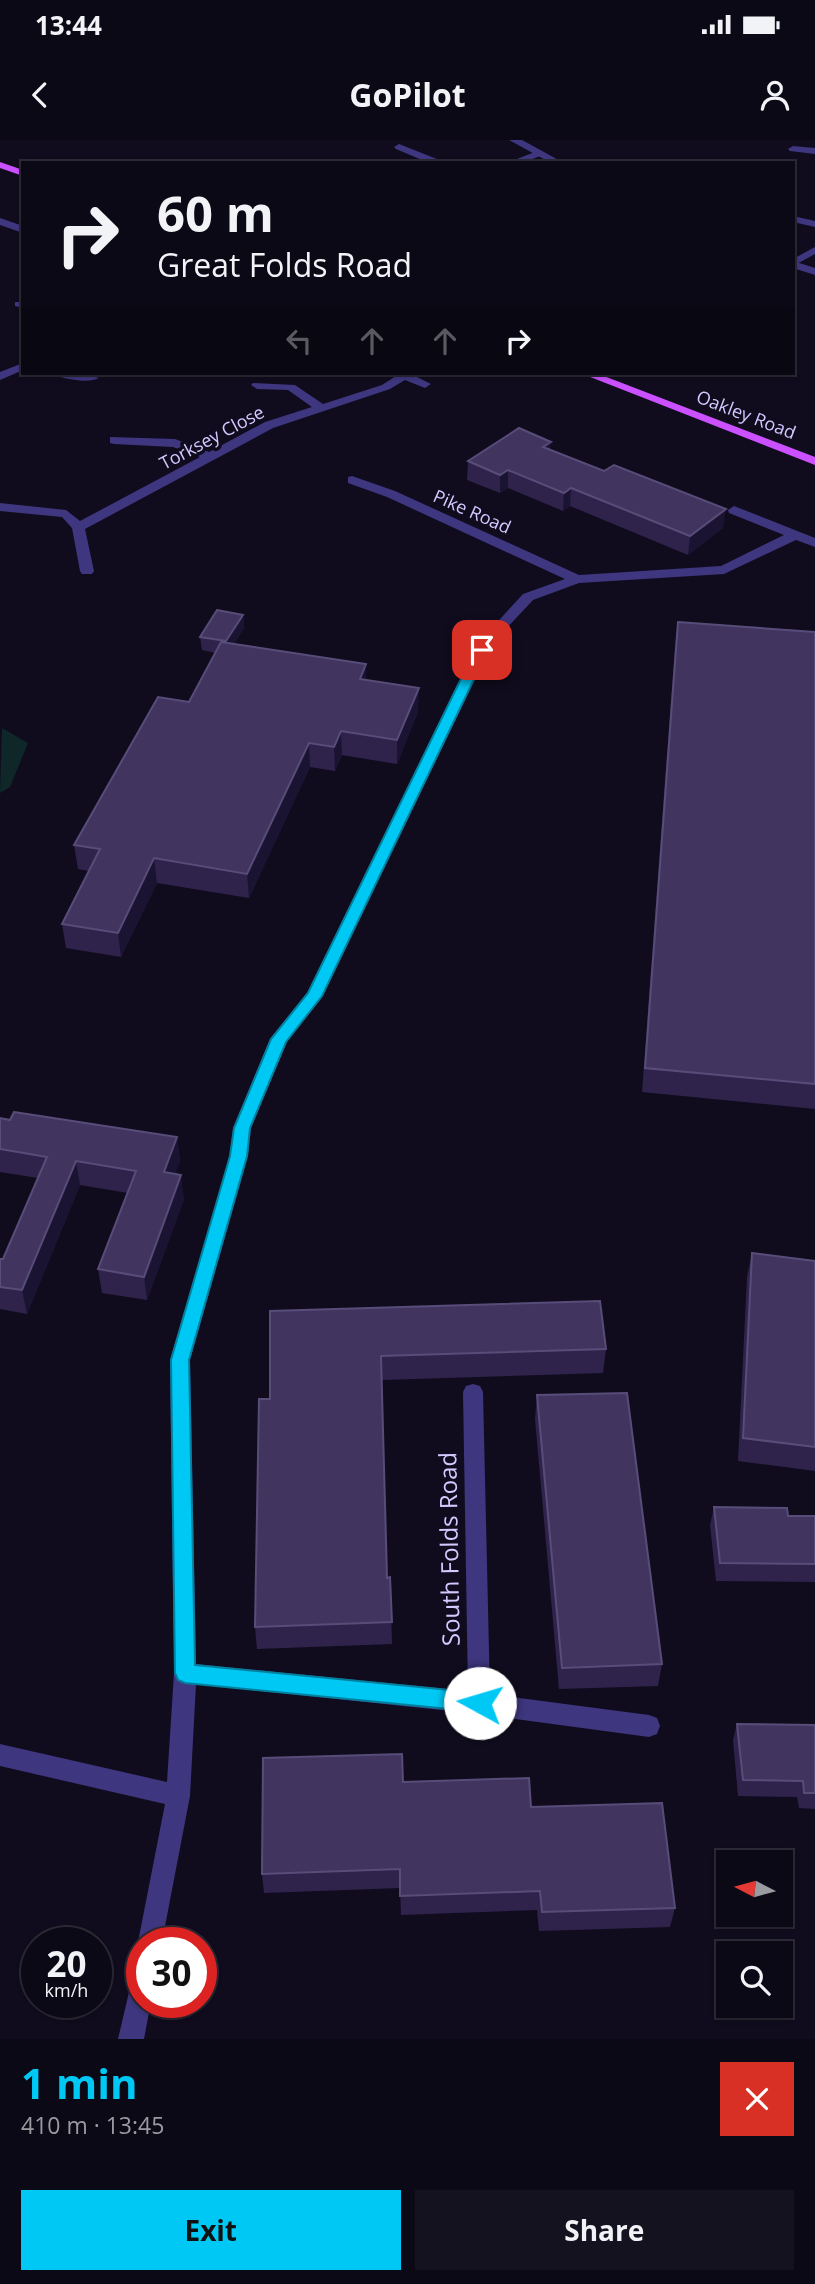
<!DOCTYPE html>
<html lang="en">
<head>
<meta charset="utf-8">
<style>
  :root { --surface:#0c0916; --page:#15121f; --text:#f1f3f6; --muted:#9a9aa1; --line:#2c2a35; --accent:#00c8f4 }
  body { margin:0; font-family:"Open Sans",sans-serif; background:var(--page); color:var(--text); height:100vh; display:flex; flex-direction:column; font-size:26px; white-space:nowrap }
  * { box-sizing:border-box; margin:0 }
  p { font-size:23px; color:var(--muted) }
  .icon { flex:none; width:38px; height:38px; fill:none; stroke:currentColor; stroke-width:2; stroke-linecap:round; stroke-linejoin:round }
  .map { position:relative; height:1899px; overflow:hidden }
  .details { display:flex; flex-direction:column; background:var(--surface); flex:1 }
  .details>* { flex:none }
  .hud { position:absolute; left:21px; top:21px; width:774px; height:214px; border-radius:0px; box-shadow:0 2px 5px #0004,0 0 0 2px var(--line); background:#0c0916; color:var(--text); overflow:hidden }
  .needle { width:46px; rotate:276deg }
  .controls { position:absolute; left:716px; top:1710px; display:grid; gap:14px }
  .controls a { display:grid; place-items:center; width:77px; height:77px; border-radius:0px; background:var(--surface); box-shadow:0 2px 5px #0004,0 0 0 2px var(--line); font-size:35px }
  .speed { position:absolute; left:21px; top:1787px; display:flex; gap:14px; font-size:35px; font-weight:700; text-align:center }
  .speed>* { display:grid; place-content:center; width:91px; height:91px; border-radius:50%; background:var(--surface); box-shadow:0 2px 5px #0004,0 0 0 2px var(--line); line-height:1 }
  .speed small { font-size:18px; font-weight:400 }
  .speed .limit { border:10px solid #d22; background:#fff; color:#111 }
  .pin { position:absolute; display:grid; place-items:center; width:60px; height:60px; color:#fff; margin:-30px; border-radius:14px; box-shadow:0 4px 10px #0006 }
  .me { position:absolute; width:77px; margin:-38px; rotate:276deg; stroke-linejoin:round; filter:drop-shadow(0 0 5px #0008) }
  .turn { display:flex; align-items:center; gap:24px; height:147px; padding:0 21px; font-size:32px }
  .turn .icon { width:91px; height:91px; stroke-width:2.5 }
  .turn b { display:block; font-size:49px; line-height:60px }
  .lanes { display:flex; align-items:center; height:66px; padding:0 21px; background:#0003; justify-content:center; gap:35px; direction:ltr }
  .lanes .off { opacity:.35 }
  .round { display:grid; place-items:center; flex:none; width:74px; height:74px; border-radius:0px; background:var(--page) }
  .headline { display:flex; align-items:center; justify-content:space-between; height:119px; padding:0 21px }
  h1 { font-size:42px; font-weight:700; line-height:52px; color:var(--accent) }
  .action { display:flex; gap:14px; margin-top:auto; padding:14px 21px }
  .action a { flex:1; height:80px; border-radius:0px; background:var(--accent); color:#111; font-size:28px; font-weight:700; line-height:80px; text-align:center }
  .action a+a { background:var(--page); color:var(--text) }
  .status { display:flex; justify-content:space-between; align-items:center; height:49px; padding:0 35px; background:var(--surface); direction:ltr }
  .status svg { height:19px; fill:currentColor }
  header { display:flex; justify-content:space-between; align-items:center; height:91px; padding:0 21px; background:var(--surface); font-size:32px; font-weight:700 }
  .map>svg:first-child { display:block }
</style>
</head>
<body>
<div class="status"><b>13:44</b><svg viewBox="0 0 49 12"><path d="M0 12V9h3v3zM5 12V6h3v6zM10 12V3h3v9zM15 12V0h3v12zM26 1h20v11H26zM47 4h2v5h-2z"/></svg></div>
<header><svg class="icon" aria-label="back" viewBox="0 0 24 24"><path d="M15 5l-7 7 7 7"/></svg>GoPilot<svg class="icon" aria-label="person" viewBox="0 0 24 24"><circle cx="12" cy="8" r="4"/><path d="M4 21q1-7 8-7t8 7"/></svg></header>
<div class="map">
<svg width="815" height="1899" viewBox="0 0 815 1899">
  <rect width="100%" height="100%" fill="#100c1e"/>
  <!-- green -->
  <path fill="#0f2728" d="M 2,588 L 28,603 L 10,647 L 0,653 Z"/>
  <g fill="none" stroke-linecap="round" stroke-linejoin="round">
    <!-- minor -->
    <path fill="#3e367e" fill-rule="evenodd" d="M 399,4 L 442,21 L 443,23 L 429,23 L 396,9 L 394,7 Z
      M 793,6 L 815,8 L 815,14 L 790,11 L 788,9 Z
      M 540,10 L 545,13 L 543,15 L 522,23 L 507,23 Z
      M 793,76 L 815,81 L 815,87 L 793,82 Z
      M 0,78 L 23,86 L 23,93 L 0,85 Z
      M 815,107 L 815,114 L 793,126 L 793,119 Z
      M 15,162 L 23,162 L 23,168 L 15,166 Z
      M 23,223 L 23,230 L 0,240 L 0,232 Z
      M 51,233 L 80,233 L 99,238 C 89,244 61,239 51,233 Z
      M 393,233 L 409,233 L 431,244 L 425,248 L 405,240 L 390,249 L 273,288 L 85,389 L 94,431 L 92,434 L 82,434 L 80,431 L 72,388 L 62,377 L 0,371 L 0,363 L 66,370 L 80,381 L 200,317 L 173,307 L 114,304 L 110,303 L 110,297 L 175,299 L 209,312 L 265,282 L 312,267 L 288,250 L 257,249 L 251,245 L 253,243 L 295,245 L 323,264 L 382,245 L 396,236 Z
      M 352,336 L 395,351 L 579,435 L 721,426 L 784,395 L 729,373 L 728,370 L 734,366 L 815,398 L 815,407 L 796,400 L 724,434 L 579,443 L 533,460 L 492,504 L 322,856 L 287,901 L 251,988 L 248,1016 L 190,1220 L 196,1524 L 468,1551 L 463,1252 L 466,1246 L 473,1244 L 480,1246 L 483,1252 L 490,1554 L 649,1575 L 657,1578 L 660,1586 L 657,1594 L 649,1597 L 479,1574 L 196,1544 L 190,1656 L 162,1802 L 142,1802 L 142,1811 L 138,1802 L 165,1664 L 0,1626 L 0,1604 L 167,1642 L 174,1533 L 170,1220 L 230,1016 L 233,988 L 270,899 L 307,853 L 479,502 L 523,454 L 565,439 L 387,357 L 348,343 L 348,337 Z
      M 142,1832 L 142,1862 L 151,1862 L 144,1899 L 118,1899 L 133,1835 Z"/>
    <!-- tertiary -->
    <path fill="#3e367e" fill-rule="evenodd" d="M 509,0 L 522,0 L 564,23 L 551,23 Z
      M 793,121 L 815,128 L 815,135 L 793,128 Z"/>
    <!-- primary -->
    <path fill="#cb50ff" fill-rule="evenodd" d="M 0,22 L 23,30 L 23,36 L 0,28 Z
      M 580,233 L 596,233 L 815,317 L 815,325 Z"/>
  </g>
  <!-- wall -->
  <path fill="#2f234c" d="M 551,310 L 723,388 L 688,415 L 570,366 L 563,371 L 508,348 L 500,353 L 467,340 L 468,321 Z
    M 243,475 L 244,488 L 234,504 L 367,540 L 418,572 L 397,624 L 342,615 L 335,631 L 310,627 L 249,758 L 157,743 L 121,817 L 66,808 L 62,784 L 89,731 L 78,729 L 74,705 L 189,562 L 216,513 L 202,510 L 200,497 Z
    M 678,482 L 815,492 L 815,969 L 642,952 L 675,506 Z
    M 0,978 L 177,997 L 180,1021 L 175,1034 L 184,1059 L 147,1160 L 102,1153 L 98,1129 L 128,1053 L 80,1045 L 27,1174 L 0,1169 L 0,1119 L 3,1119 L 38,1038 L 0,1032 Z
    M 752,1113 L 815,1121 L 815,1331 L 738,1321 L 747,1137 Z
    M 270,1171 L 606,1209 L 603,1233 L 382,1240 L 387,1438 L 390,1437 L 392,1504 L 257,1509 L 255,1487 L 270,1259 Z
    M 537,1255 L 662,1524 L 658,1546 L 559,1549 L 535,1279 Z
    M 714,1367 L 788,1376 L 815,1376 L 815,1442 L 716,1441 L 710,1385 Z
    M 737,1584 L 815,1585 L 815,1669 L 799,1668 L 797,1657 L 738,1656 L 733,1600 Z
    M 403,1642 L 531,1667 L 675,1768 L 670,1787 L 539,1791 L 537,1770 L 401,1775 L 400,1748 L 264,1753 L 262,1734 Z"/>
  <!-- shaded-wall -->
  <path fill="#1b1332" d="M 551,302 L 550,320 L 543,307 Z
    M 508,330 L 508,348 L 500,353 L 500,335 Z
    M 571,348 L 570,366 L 563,371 L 564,353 Z
    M 726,369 L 723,388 L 688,415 L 690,396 Z
    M 243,475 L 244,488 L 227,515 L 226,501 Z
    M 366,524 L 367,548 L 360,539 Z
    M 419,548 L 418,572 L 397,624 L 397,600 Z
    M 341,591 L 342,615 L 335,631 L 334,607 Z
    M 309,603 L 310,627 L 249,758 L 247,734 Z
    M 154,718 L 157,743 L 121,817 L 118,793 Z
    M 177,997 L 180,1021 L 167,1056 L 164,1032 Z
    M 76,1021 L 80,1045 L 27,1174 L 22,1150 Z
    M 181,1035 L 184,1059 L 147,1160 L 144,1137 Z"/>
  <!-- building -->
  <path fill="#413560" stroke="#584c79" stroke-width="2" d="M 519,288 L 551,302 L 543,307 L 604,331 L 614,325 L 726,369 L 690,396 L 571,348 L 564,353 L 508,330 L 500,335 L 468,321 Z
    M 217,470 L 243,475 L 226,501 L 200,497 Z
    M 678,482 L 815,492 L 815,944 L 645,928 Z
    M 221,502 L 366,524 L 360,539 L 419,548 L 397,600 L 341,591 L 334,607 L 309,603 L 247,734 L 154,718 L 118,793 L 62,784 L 100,709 L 74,705 L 158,557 L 189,562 Z
    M 14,972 L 177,997 L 164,1032 L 181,1035 L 144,1137 L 98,1129 L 136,1031 L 76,1021 L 22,1150 L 0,1147 L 0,1119 L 3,1119 L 47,1017 L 0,1009 L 0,978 L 10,980 Z
    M 752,1113 L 815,1121 L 815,1307 L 743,1298 Z
    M 600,1161 L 606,1209 L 381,1216 L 387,1438 L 390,1437 L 392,1482 L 255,1487 L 259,1259 L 270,1259 L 270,1171 Z
    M 627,1253 L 662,1524 L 562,1528 L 537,1255 Z
    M 714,1367 L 787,1368 L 788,1376 L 815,1376 L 815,1424 L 720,1423 Z
    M 737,1584 L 815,1585 L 815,1653 L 804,1653 L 803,1641 L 743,1640 Z
    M 402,1614 L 403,1642 L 529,1638 L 531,1667 L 662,1663 L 675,1768 L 542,1772 L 540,1751 L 400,1756 L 400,1729 L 262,1734 L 263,1618 Z"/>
  <!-- route -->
  <path fill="#00c8f4" stroke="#00829f" stroke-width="2" d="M 482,506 L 488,510 L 322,856 L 286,902 L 250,988 L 247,1016 L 189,1220 L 195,1525 L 480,1553 L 487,1556 L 490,1563 L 487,1570 L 480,1572 L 185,1543 L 178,1540 L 175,1533 L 171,1220 L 230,1016 L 234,988 L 271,899 L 308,853 L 475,510 Z"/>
  <g text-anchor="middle" stroke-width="7" stroke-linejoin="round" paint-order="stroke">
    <!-- far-street labels -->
    <g font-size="18" fill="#d3c9ff" stroke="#100c1e">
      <text transform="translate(746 275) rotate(21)" y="6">Oakley Road</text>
      <text transform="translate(212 298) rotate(-28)" y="6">Torksey Close</text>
      <text transform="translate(472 372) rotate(24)" y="6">Pike Road</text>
    </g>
    <!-- near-street labels -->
    <g font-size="24" fill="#d3c9ff" stroke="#100c1e">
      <text transform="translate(450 1409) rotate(-91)" y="8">South Folds Road</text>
    </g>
  </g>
</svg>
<div class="controls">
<a><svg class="needle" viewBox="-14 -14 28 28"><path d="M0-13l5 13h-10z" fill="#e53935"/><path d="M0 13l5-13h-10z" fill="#9a9aa1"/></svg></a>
<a><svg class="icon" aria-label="search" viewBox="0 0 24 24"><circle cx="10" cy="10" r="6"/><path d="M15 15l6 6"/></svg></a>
</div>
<div class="speed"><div>20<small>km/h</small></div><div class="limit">30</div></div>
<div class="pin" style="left:482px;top:510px;background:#d93025"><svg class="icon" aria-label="arrive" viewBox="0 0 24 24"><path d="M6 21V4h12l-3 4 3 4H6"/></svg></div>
<svg class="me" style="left:480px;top:1563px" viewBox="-20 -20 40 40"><circle r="19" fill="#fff"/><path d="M0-13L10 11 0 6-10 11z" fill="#00c8f4"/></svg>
<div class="hud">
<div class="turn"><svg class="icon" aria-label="right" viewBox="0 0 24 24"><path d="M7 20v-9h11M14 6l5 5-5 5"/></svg><div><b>60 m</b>Great Folds Road</div></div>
<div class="lanes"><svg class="icon off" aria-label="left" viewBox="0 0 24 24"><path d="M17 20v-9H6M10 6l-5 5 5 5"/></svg><svg class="icon off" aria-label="ahead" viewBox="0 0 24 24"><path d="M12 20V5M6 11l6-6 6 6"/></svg><svg class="icon off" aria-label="ahead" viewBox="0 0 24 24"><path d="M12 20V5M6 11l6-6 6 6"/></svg><svg class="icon" aria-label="right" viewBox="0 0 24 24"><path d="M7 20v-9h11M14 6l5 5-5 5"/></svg></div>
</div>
</div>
<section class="details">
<div class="headline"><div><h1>1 min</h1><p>410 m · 13:45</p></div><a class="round" style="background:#d93025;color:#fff"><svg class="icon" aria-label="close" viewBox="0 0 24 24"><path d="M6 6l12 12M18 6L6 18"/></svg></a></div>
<div class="action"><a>Exit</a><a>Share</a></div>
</section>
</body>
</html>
